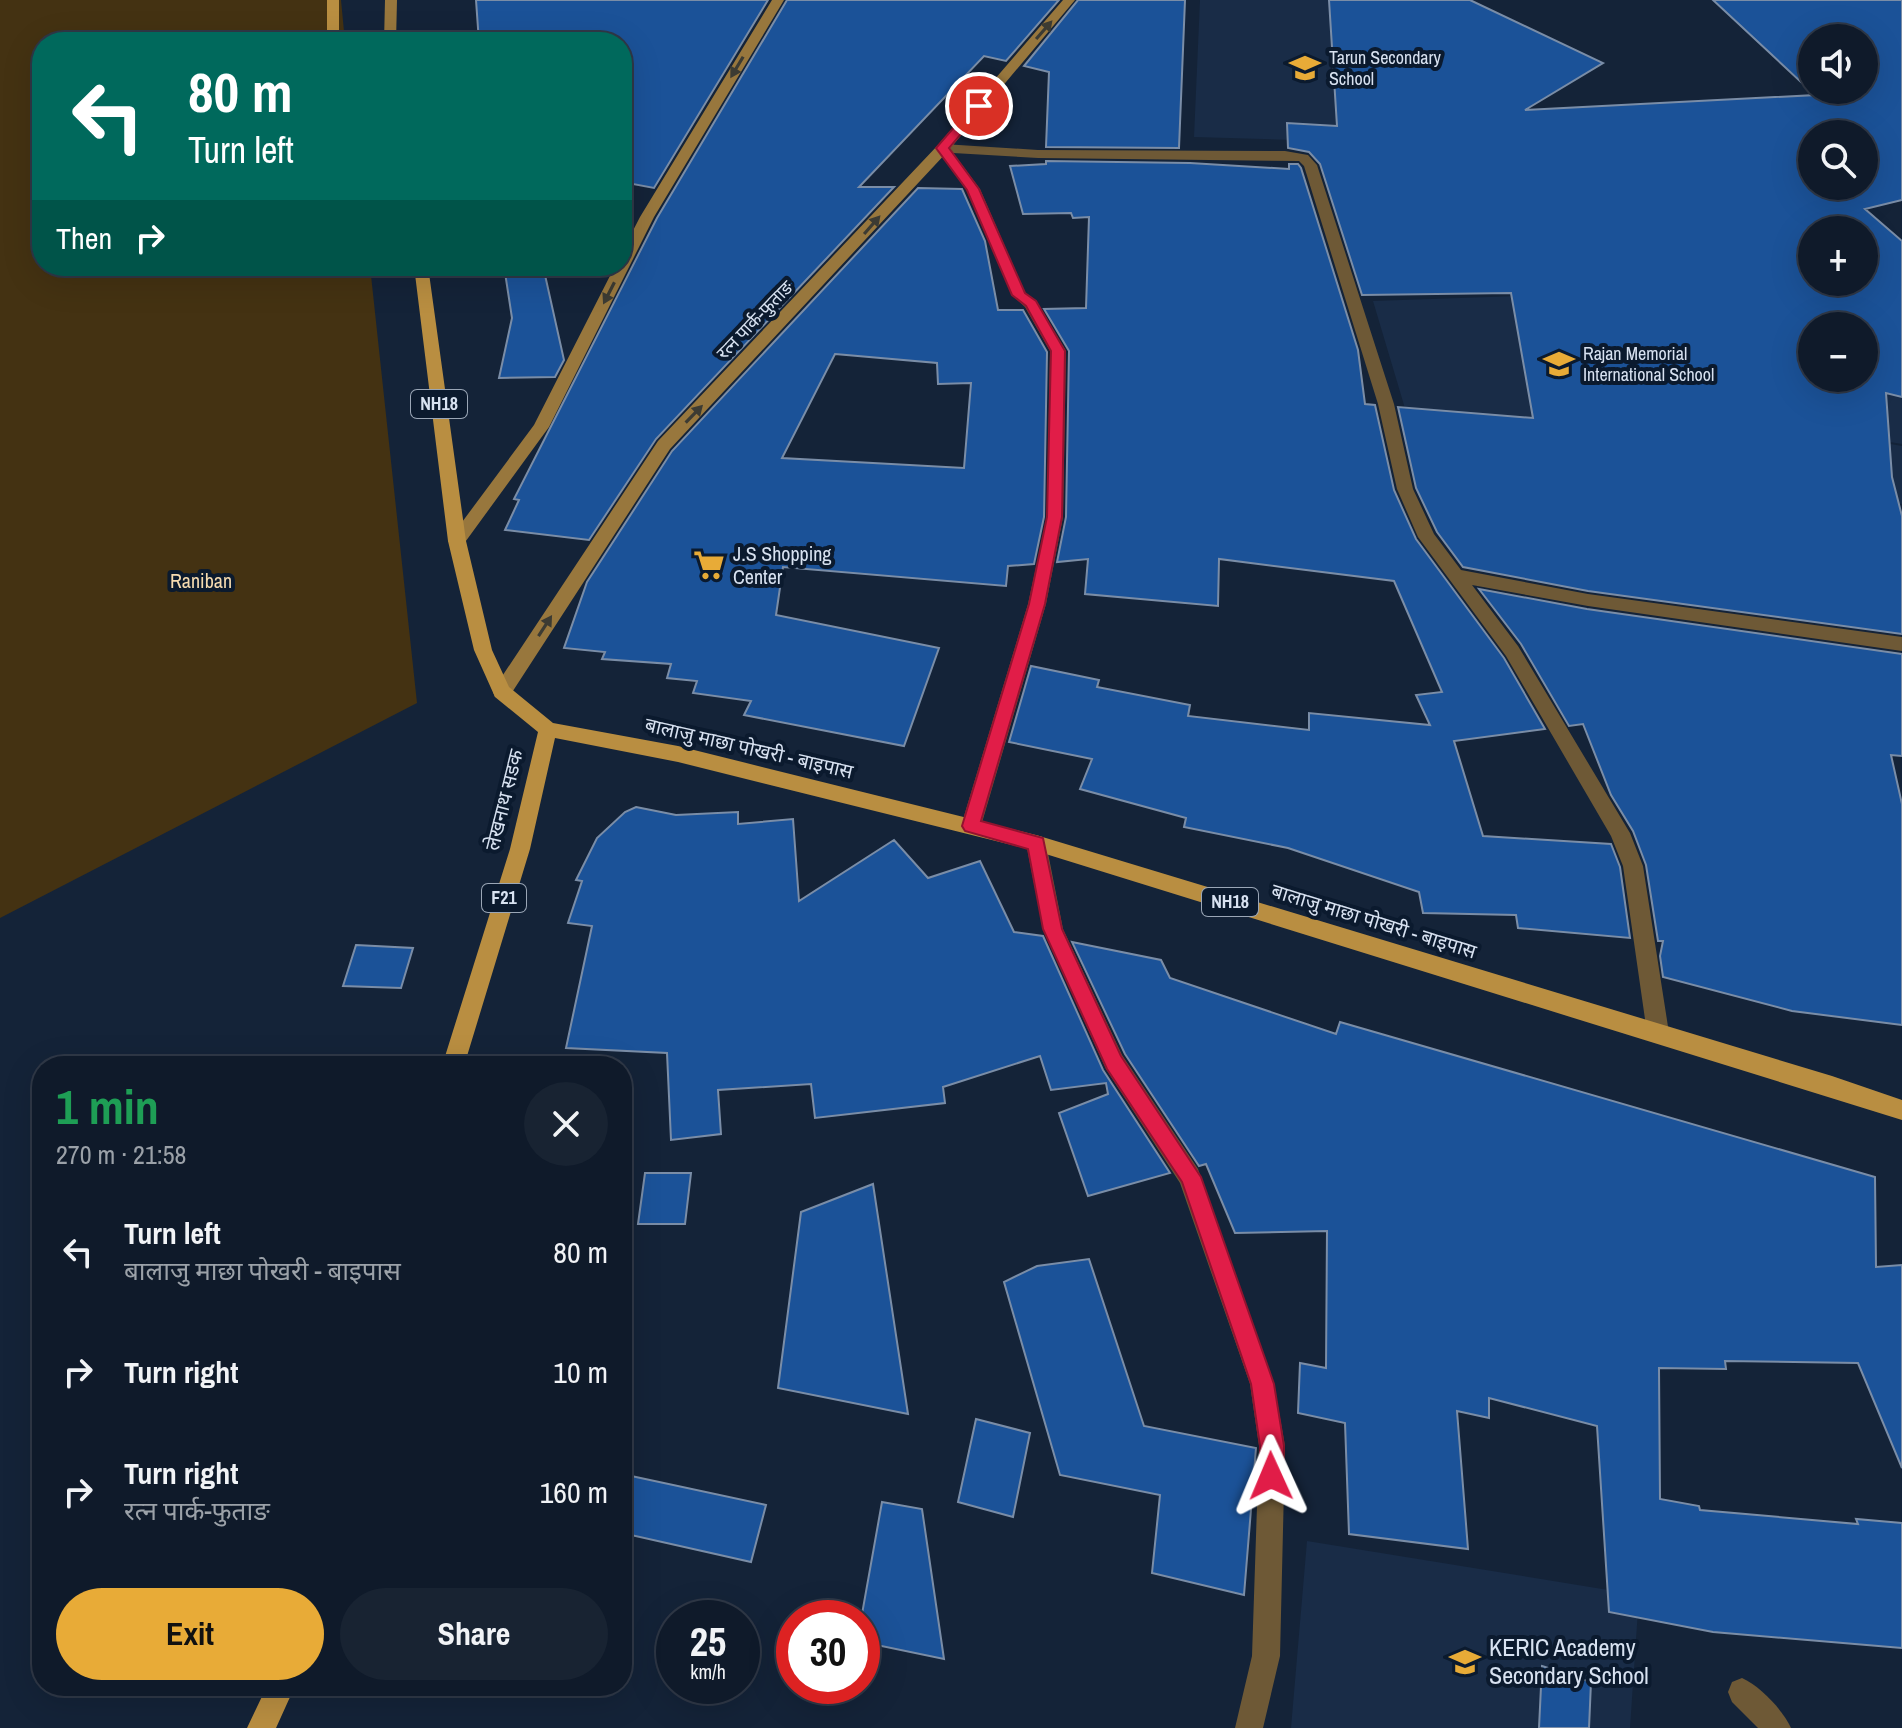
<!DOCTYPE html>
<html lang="en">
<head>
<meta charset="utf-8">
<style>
  :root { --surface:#0f1a2a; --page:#182332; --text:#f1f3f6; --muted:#9ba1a8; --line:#2f3847; --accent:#e8ab37 }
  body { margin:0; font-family:"Archivo Narrow","Noto Sans Devanagari",sans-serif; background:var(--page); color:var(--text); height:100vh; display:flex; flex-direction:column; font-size:30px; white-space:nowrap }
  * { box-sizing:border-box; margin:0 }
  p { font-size:26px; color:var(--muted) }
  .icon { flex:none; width:44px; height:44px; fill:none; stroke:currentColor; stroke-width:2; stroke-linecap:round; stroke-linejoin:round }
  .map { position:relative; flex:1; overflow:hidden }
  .side { position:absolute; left:32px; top:1056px; width:600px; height:640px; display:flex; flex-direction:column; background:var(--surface); border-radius:32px; box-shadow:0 8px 32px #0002,0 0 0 2px var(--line) }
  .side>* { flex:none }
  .top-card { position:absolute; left:32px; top:32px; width:600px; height:244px; border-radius:32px; box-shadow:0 8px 32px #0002,0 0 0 2px var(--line); background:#00695c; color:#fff; overflow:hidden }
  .controls { position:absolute; left:1798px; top:24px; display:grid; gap:16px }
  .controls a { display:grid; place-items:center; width:80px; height:80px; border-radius:50%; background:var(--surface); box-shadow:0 8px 32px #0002,0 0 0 2px var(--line); font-size:40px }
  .speed { position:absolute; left:656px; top:1600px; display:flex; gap:16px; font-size:40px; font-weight:700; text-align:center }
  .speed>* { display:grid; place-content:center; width:104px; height:104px; border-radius:50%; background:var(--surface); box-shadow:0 8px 32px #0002,0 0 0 2px var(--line); line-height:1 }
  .speed small { font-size:20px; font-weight:400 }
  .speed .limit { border:12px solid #d22; background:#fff; color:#111 }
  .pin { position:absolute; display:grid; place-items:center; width:68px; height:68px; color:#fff; margin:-34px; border:4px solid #fff; border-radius:50%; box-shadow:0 2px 8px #0007 }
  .me { position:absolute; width:88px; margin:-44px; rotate:359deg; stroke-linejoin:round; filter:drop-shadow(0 0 6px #0008) }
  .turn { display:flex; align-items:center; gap:28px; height:168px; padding:0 24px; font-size:36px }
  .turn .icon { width:104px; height:104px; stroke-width:2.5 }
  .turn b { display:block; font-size:56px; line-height:68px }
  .then { display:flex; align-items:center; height:76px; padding:0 24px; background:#0003; gap:16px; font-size:30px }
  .round { display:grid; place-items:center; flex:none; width:84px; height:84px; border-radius:42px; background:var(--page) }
  .head { display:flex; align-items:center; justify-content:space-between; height:136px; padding:0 24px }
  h1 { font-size:48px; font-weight:800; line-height:60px; color:#1e9e55 }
  .action { display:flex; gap:16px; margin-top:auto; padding:16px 24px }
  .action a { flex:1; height:92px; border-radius:48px; background:var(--accent); color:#111; font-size:32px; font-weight:800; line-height:92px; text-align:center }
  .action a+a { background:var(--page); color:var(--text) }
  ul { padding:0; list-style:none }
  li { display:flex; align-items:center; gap:24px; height:120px; padding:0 24px }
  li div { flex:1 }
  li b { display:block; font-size:30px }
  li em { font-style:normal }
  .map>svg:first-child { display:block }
</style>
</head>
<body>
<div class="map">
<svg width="1902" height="1728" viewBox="0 0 1902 1728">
  <rect width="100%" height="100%" fill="#142338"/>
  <!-- built -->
  <path fill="#192c47" d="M 1200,0 L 1402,0 L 1424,144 L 1194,137 Z
    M 1546,295 L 1812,378 L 1864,378 L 1902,343 L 1902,444 L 1736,417 L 1902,446 L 1902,504 L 1421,462 L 1373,301 Z
    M 1307,1541 L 1639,1595 L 1630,1728 L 1291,1728 Z"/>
  <!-- green -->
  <path fill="#443212" d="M 0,0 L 341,0 L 345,42 L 42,42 L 42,266 L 370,266 L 417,703 L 0,918 Z"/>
  <!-- building -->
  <path fill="#1b5298" stroke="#7a8da7" stroke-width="2" fill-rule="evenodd" d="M 476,0 L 768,0 L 654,188 L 622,182 L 622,42 L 479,42 Z
    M 787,0 L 1059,0 L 1006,61 L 984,56 L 859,187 L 894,187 L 656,439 L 589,540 L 505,530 L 519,500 L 514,499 L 657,218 Z
    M 1078,0 L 1185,0 L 1179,148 L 1046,147 L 1049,72 L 1024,66 Z
    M 1329,0 L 1470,0 L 1603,63 L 1525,110 L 1815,95 L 1713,0 L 1902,0 L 1902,200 L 1865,209 L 1902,241 L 1902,397 L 1886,393 L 1892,477 L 1902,516 L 1902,634 L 1588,591 L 1463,567 L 1437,532 L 1416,488 L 1398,407 L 1533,418 L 1511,293 L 1362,295 L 1320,164 L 1309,152 L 1288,148 L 1287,123 L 1337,126 ZM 1812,38 L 1864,38 L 1864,90 L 1812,90 ZM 1812,134 L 1864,134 L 1864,186 L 1812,186 ZM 1812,230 L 1864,230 L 1864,282 L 1812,282 ZM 1812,326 L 1864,326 L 1864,378 L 1812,378 Z
    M 1046,161 L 1190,163 L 1289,169 L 1289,164 L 1298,164 L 1301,168 L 1358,350 L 1365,404 L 1375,405 L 1394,490 L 1416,539 L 1504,658 L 1545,729 L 1454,741 L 1483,836 L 1611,844 L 1620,867 L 1630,938 L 1518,928 L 1516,915 L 1423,913 L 1419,892 L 1288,848 L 1184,827 L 1186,818 L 1080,789 L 1092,759 L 1009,742 L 1031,666 L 1099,680 L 1097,687 L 1190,705 L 1188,716 L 1309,730 L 1309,713 L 1430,725 L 1416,695 L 1442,692 L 1394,581 L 1219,559 L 1218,606 L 1085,594 L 1088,559 L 1057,562 L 1066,517 L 1069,351 L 1044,309 L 1086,308 L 1089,217 L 1073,218 L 1071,213 L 1023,214 L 1010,166 L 1046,164 Z
    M 918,188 L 962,189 L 985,241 L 998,310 L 1023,310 L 1047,352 L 1044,517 L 1034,564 L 1008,566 L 1006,586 L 783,567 L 776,615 L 939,648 L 904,746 L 744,715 L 751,701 L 693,693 L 697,681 L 667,678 L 671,664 L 602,659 L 605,652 L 564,648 L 587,582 L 672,451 ZM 835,354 L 937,363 L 938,384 L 971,383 L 964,468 L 782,458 Z
    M 504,266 L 543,266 L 564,360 L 555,377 L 499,378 L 512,318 Z
    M 1479,589 L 1587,609 L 1902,654 L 1902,756 L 1891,755 L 1902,804 L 1902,1025 L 1792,1011 L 1663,977 L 1660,956 L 1663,941 L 1658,941 L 1646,865 L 1633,831 L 1611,795 L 1583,724 L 1569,726 L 1521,644 Z
    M 636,807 L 676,815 L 738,812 L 738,824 L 793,819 L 799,901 L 894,840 L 928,878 L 980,861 L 1014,932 L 1043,936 L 1103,1070 L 1170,1173 L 1088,1196 L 1059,1113 L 1108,1094 L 1106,1083 L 1051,1090 L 1040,1056 L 943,1087 L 945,1103 L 815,1118 L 811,1084 L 718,1090 L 721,1134 L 671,1140 L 667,1053 L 566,1048 L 592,926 L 568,923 L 582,881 L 576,880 L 597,838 L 625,812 Z
    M 1072,942 L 1161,960 L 1170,978 L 1336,1034 L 1340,1022 L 1875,1177 L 1876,1267 L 1902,1265 L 1902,1468 L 1858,1363 L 1725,1361 L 1726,1369 L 1659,1368 L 1660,1499 L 1699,1506 L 1700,1510 L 1858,1524 L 1856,1519 L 1902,1523 L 1902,1648 L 1713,1632 L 1609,1612 L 1597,1426 L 1489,1398 L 1489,1418 L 1457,1411 L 1468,1549 L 1349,1534 L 1345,1423 L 1298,1413 L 1300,1363 L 1326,1368 L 1327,1231 L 1235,1233 L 1206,1164 L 1199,1166 L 1125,1054 Z
    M 356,945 L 413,948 L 401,988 L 343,986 Z
    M 645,1173 L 691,1173 L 685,1224 L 638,1224 Z
    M 873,1184 L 908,1414 L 778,1388 L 801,1212 Z
    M 1089,1259 L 1144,1426 L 1256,1448 L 1244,1595 L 1152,1573 L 1160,1495 L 1060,1475 L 1004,1282 L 1037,1266 Z
    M 976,1419 L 1030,1433 L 1013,1517 L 958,1502 Z
    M 622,1474 L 766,1505 L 751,1562 L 622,1533 Z
    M 882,1502 L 922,1509 L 944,1659 L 862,1642 L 862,1614 Z
    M 1542,1666 L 1591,1682 L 1589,1728 L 1539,1728 Z"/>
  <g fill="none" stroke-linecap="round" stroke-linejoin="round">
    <!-- lane -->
    <path fill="#6e5936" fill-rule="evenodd" d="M 1742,1678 C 1760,1686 1783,1710 1791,1728 L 1758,1728 L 1732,1702 L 1728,1692 L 1732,1682 Z"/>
    <!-- street -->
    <path fill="#6e5936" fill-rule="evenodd" d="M 943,144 L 1038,150 L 1285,151 L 1308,155 L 1317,165 L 1394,404 L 1413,489 L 1434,534 L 1461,570 L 1588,594 L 1902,637 L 1902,651 L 1588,606 L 1472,585 L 1518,646 L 1630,833 L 1643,866 L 1669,1033 L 1666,1040 L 1658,1043 L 1650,1040 L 1647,1033 L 1623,866 L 1611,836 L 1506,656 L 1418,537 L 1397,489 L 1378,404 L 1304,166 L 1299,161 L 1038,158 L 953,153 L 980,189 L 1025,293 L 1036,301 L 1066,351 L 1063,517 L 1046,604 L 981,826 L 978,832 L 964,832 L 961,826 L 1028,604 L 1047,517 L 1050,351 L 1025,307 L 1012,295 L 966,189 L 936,148 Z
      M 1036,835 L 1043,837 L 1046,843 L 1063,929 L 1122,1055 L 1198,1169 L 1274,1384 L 1285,1446 L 1280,1656 L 1263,1728 L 1235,1728 L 1252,1656 L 1259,1446 L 1250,1384 L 1180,1183 L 1106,1069 L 1043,929 L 1026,843 L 1029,837 Z"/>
    <!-- secondary -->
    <path fill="#98773d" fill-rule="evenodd" d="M 385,0 L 397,0 L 396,42 L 384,42 Z
      M 772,0 L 784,0 L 654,217 L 549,427 L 463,545 L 451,545 L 448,541 L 451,537 L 534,425 L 615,266 L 622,266 L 622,252 L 640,217 Z
      M 1063,0 L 1075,0 L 948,151 L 670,449 L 509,697 L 495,697 L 493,692 L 495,687 L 658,441 L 938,145 Z"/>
    <!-- primary -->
    <path fill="#b98e41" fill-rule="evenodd" d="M 327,0 L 339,0 L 339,30 L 344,42 L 332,42 L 327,30 Z
      M 414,266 L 428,266 L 466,541 L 492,650 L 509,687 L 553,723 L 678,746 L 1036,835 L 1832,1076 L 1902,1100 L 1902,1120 L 1036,851 L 678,762 L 555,738 L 530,849 L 464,1066 L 442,1066 L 510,849 L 538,732 L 495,697 L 474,650 L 448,541 Z
      M 267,1686 L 295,1686 L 276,1728 L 247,1728 Z"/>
  </g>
  <!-- one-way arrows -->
  <defs><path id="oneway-solid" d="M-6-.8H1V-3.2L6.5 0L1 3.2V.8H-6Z" transform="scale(2)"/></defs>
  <g fill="#3c3b33">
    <use href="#oneway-solid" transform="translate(1044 30) rotate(-49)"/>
    <use href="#oneway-solid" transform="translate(737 67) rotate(121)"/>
    <use href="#oneway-solid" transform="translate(872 225) rotate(-49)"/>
    <use href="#oneway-solid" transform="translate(609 293) rotate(117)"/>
    <use href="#oneway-solid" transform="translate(694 414) rotate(-46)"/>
    <use href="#oneway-solid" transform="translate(545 626) rotate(-57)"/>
  </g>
  <!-- route -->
  <path fill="#e11d48" stroke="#92132f" stroke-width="2" d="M 975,103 L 985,106 L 949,148 L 979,189 L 1025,293 L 1036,301 L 1065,351 L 1062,517 L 1045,604 L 981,821 L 1043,838 L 1062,929 L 1121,1056 L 1201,1177 L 1274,1384 L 1284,1446 L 1283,1476 L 1279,1484 L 1271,1488 L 1263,1484 L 1260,1476 L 1260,1446 L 1251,1384 L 1182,1182 L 1107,1069 L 1043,929 L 1028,849 L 965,831 L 962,826 L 1029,604 L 1047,517 L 1051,351 L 1026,306 L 1012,295 L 967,190 L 936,148 Z"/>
  <!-- icons -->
  <defs>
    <symbol id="school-bare" viewBox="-9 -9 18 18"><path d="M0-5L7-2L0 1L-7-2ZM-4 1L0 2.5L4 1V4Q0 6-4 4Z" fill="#e8ab37" stroke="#0b1a2e" stroke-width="2.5" paint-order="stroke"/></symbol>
    <symbol id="supermarket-bare" viewBox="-9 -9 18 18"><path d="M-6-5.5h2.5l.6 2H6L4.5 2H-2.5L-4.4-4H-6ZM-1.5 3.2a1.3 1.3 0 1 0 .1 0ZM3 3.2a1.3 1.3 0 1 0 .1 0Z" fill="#e8ab37" stroke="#0b1a2e" stroke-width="2.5" paint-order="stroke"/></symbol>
  </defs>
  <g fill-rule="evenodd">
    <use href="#school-bare" x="1283" y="46" width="44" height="44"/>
    <use href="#school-bare" x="1537" y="342" width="44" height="44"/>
    <use href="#supermarket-bare" x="687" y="543" width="44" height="44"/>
    <use href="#school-bare" x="1443" y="1640" width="44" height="44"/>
  </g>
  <g text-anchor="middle" stroke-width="8" stroke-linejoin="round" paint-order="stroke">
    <!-- far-poi labels -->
    <g font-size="18" fill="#d8e2f1" stroke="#0b1a2e" text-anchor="start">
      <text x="1329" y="64">Tarun Secondary<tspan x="1329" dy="21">School</tspan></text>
      <text x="1583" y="360">Rajan Memorial<tspan x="1583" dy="21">International School</tspan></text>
    </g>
    <!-- far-street labels -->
    <g font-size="18" fill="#d8e2f1" stroke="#0b1a2e">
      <text transform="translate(755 320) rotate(-46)" y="6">रत्न पार्क-फुताङ</text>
    </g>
    <!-- shield labels -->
    <g fill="#0b1a2e" stroke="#9aa6b6" stroke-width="2">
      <rect x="411" y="390" width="56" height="28" rx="6"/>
      <rect x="482" y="884" width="44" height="28" rx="6"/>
      <rect x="1202" y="888" width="56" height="28" rx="6"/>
    </g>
    <g font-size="18" font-weight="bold" fill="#d8e2f1">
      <text x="439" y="410">NH18</text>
      <text x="504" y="904">F21</text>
      <text x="1230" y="908">NH18</text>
    </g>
    <!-- poi labels -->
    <g font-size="20" fill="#d8e2f1" stroke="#0b1a2e" text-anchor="start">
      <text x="733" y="561">J.S Shopping<tspan x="733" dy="23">Center</tspan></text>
    </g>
    <!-- park labels -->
    <g font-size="20" fill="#f6dbb0" stroke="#0b1a2e">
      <text x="201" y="588">Raniban</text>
    </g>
    <!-- street labels -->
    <g font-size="20" fill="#d8e2f1" stroke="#0b1a2e">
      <text transform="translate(749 748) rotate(13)" y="7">बालाजु माछा पोखरी - बाइपास</text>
      <text transform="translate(504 800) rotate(-76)" y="7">लेखनाथ सडक</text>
      <text transform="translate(1374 921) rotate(17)" y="7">बालाजु माछा पोखरी - बाइपास</text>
    </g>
    <!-- near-poi labels -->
    <g font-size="24" fill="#d8e2f1" stroke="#0b1a2e" text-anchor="start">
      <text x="1489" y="1656">KERIC Academy<tspan x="1489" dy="28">Secondary School</tspan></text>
    </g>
  </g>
</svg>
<div class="controls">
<a><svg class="icon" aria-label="sound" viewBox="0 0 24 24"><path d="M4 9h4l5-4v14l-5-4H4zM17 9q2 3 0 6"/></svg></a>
<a><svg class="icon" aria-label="search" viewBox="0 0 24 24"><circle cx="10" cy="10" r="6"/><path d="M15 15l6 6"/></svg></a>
<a>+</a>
<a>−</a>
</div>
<div class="speed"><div>25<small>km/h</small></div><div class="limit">30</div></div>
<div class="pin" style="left:979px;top:106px;background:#d93025"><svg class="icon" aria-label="arrive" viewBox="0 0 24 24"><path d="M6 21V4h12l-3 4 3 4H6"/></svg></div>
<svg class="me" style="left:1271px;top:1476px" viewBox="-20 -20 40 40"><path d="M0-17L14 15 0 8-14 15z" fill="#e11d48" stroke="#fff" stroke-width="4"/></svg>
<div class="top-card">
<div class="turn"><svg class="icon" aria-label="left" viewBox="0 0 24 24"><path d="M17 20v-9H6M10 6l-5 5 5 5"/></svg><div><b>80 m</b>Turn left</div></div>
<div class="then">Then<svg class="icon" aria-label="right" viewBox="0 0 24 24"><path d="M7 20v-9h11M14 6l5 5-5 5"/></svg></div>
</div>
<section class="side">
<div class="head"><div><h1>1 min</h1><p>270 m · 21:58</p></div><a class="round"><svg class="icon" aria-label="close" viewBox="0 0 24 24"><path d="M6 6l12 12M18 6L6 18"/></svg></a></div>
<ul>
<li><svg class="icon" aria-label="left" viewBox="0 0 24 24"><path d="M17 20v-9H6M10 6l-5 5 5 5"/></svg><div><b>Turn left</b><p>बालाजु माछा पोखरी - बाइपास</p></div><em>80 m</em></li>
<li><svg class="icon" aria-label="right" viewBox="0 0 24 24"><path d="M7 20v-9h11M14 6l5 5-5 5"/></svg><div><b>Turn right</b></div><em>10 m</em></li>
<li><svg class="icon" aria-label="right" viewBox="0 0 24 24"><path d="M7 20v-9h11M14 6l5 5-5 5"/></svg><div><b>Turn right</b><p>रत्न पार्क-फुताङ</p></div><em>160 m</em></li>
</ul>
<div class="action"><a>Exit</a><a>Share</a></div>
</section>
</div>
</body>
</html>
